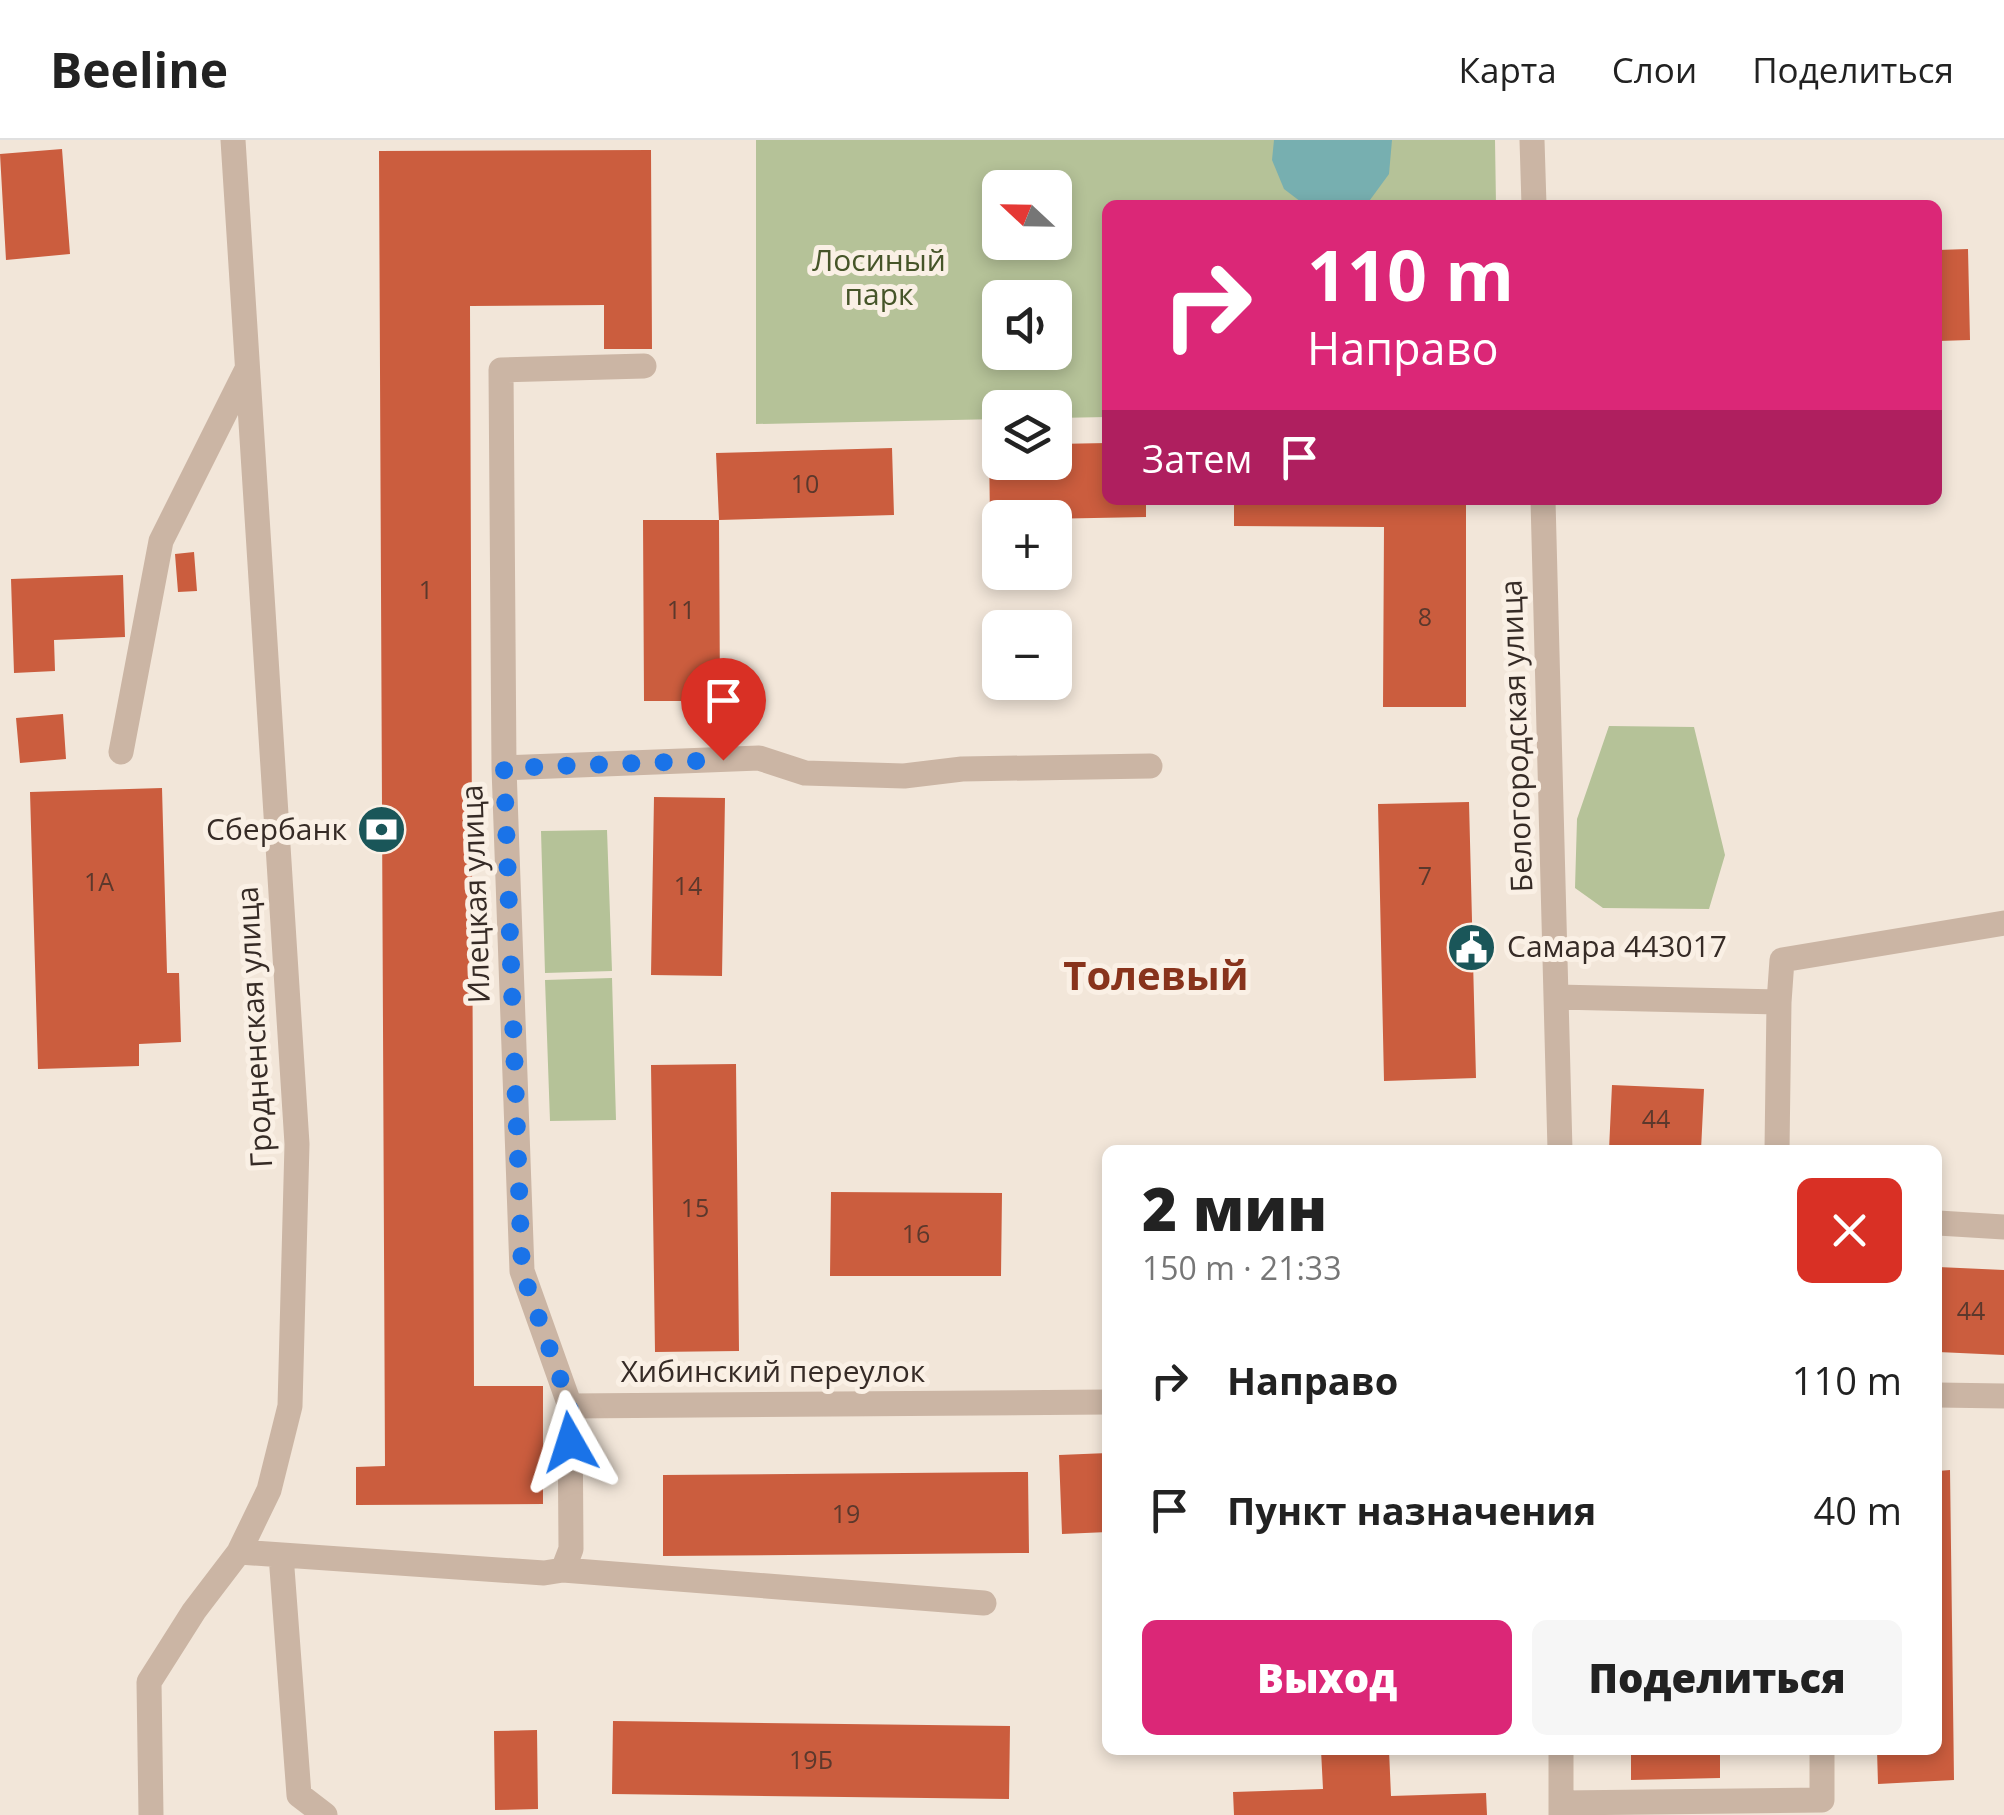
<!DOCTYPE html>
<html lang="ru">
<head>
<meta charset="utf-8">
<style>
  :root { --surface:#fff; --page:#f6f6f6; --text:#222; --muted:#767676; --line:#e0e0e0; --accent:#db2777 }
  body { margin:0; font-family:"Open Sans",sans-serif; background:var(--page); color:var(--text); height:100vh; display:flex; flex-direction:column; font-size:38px; white-space:nowrap }
  * { box-sizing:border-box; margin:0 }
  p { font-size:32px; color:var(--muted) }
  .icon { flex:none; width:55px; height:55px; fill:none; stroke:currentColor; stroke-width:2; stroke-linecap:round; stroke-linejoin:round }
  .map { position:relative; flex:1; overflow:hidden }
  .details { position:absolute; left:1102px; top:1005px; width:840px; height:610px; display:flex; flex-direction:column; background:var(--surface); border-radius:15px; box-shadow:0 5px 15px #0003 }
  .details>* { flex:none }
  .top-card { position:absolute; left:1102px; top:60px; width:840px; height:305px; border-radius:15px; box-shadow:0 5px 15px #0003; background:#db2777; color:#fff; overflow:hidden }
  .needle { width:65px; rotate:292deg }
  .controls { position:absolute; left:982px; top:30px; display:grid; gap:20px }
  .controls a { display:grid; place-items:center; width:90px; height:90px; border-radius:15px; background:var(--surface); box-shadow:0 5px 15px #0003; font-size:50px }
  .pin { position:absolute; display:grid; place-items:center; width:85px; height:85px; color:#fff; margin:-102px -42px; border-radius:50% 50% 50% 0; rotate:-45deg; box-shadow:0 0 10px #0007 }
  .pin .icon { rotate:45deg }
  .me { position:absolute; width:110px; margin:-55px; rotate:354deg; stroke-linejoin:round; filter:drop-shadow(0 0 8px #0008) }
  .turn { display:flex; align-items:center; gap:35px; height:210px; padding:0 40px; font-size:45px }
  .turn .icon { width:130px; height:130px; stroke-width:2.5 }
  .turn b { display:block; font-size:70px; line-height:85px }
  .then { display:flex; align-items:center; height:95px; padding:0 40px; background:#0003; gap:20px; font-size:38px }
  .round { display:grid; place-items:center; flex:none; width:105px; height:105px; border-radius:15px; background:var(--page) }
  .headline { display:flex; align-items:center; justify-content:space-between; height:170px; padding:0 40px }
  h1 { font-size:60px; font-weight:800; line-height:75px }
  .button { display:flex; gap:20px; margin-top:auto; padding:20px 40px }
  .button a { flex:1; height:115px; border-radius:15px; background:var(--accent); color:#fff; font-size:40px; font-weight:800; line-height:115px; text-align:center }
  .button a+a { background:var(--page); color:var(--text) }
  ul { padding:0; list-style:none }
  li { display:flex; align-items:center; gap:30px; height:130px; padding:0 40px }
  li div { flex:1 }
  li b { display:block; font-size:38px }
  li em { font-style:normal }
  header { display:flex; align-items:center; gap:60px; box-sizing:border-box; height:140px; padding:0 50px; background:var(--surface); border-bottom:2px solid var(--line) }
  header strong { font-size:48px }
  nav { display:flex; gap:55px; margin-inline-start:auto; font-size:35px }
  .map>svg:first-child { display:block }
</style>
</head>
<body>
<header>
<strong>Beeline</strong>
<nav><a>Карта</a><a>Слои</a><a>Поделиться</a></nav>
</header>
<div class="map">
<svg width="2004" height="1675" viewBox="0 0 2004 1675">
  <rect width="100%" height="100%" fill="#f2e6d9"/>
  <!-- green -->
  <path fill="#b5c298" fill-rule="evenodd" d="M 756,0 L 1495,0 L 1496,65 L 1108,65 L 1107,277 L 1055,278 L 1055,268 L 1000,268 L 1000,279 L 756,284 ZM 1000,48 L 1055,48 L 1055,102 L 1000,102 ZM 1000,158 L 1055,158 L 1055,212 L 1000,212 Z
    M 1609,586 L 1694,587 L 1725,715 L 1709,769 L 1603,768 L 1575,748 L 1577,679 Z
    M 607,690 L 612,831 L 545,833 L 541,691 Z
    M 612,838 L 616,980 L 550,981 L 545,840 Z"/>
  <!-- water -->
  <path fill="#77afb0" d="M 1274,0 L 1392,0 L 1389,34 L 1370,60 L 1357,65 L 1305,65 L 1284,49 L 1272,20 Z"/>
  <!-- building -->
  <path fill="#cb5d3e" d="M 62,9 L 70,114 L 6,120 L 0,14 Z
    M 651,10 L 652,209 L 604,209 L 604,165 L 470,166 L 474,1246 L 543,1246 L 543,1364 L 356,1365 L 356,1327 L 385,1326 L 379,11 Z
    M 1968,109 L 1970,200 L 1938,201 L 1938,110 Z
    M 1108,303 L 1108,360 L 1146,360 L 1146,377 L 990,380 L 989,306 L 1000,305 L 1000,322 L 1055,322 L 1055,304 Z
    M 892,308 L 894,375 L 719,380 L 716,313 Z
    M 1234,360 L 1466,360 L 1466,567 L 1383,567 L 1384,387 L 1234,386 Z
    M 643,380 L 719,380 L 720,561 L 644,561 Z
    M 194,412 L 197,451 L 178,452 L 175,414 Z
    M 123,435 L 125,497 L 54,500 L 55,531 L 14,533 L 11,439 Z
    M 63,574 L 66,619 L 20,623 L 16,578 Z
    M 162,648 L 167,833 L 179,833 L 181,902 L 139,904 L 139,926 L 38,929 L 30,652 Z
    M 654,657 L 725,658 L 722,836 L 651,835 Z
    M 1469,662 L 1476,938 L 1384,941 L 1378,664 Z
    M 736,924 L 739,1211 L 655,1212 L 651,925 Z
    M 1612,945 L 1704,949 L 1701,1010 L 1609,1010 Z
    M 831,1052 L 1002,1053 L 1001,1136 L 830,1136 Z
    M 1938,1127 L 2004,1130 L 2004,1215 L 1938,1212 Z
    M 1108,1313 L 1108,1392 L 1062,1394 L 1059,1315 Z
    M 1950,1330 L 1954,1640 L 1878,1644 L 1877,1610 L 1938,1610 L 1938,1331 Z
    M 1028,1332 L 1029,1413 L 663,1416 L 663,1335 Z
    M 613,1581 L 1010,1586 L 1009,1659 L 612,1654 Z
    M 537,1590 L 538,1669 L 495,1670 L 494,1591 Z
    M 1321,1610 L 1389,1610 L 1391,1656 L 1486,1653 L 1487,1675 L 1234,1675 L 1233,1652 L 1323,1649 Z
    M 1631,1610 L 1720,1610 L 1720,1638 L 1631,1640 Z"/>
  <g fill="none" stroke-linecap="round" stroke-linejoin="round">
    <!-- minor -->
    <path stroke="#cbb5a4" stroke-width="25" d="M 1532,0 L 1534,65
      M 1543,360 L 1560,1010
      M 121,612 L 161,401 L 246,231
      M 504,628 L 759,618 L 805,633 L 904,636 L 962,629 L 1150,626
      M 1557,857 L 1779,862 L 1777,1010
      M 1779,862 L 1782,820 L 2004,783
      M 1938,1083 L 2004,1087
      M 1938,1255 L 2004,1256
      M 570,1266 L 1108,1262
      M 239,1412 L 544,1433 L 563,1430 L 984,1463
      M 281,1415 L 299,1655 L 325,1675
      M 563,1430 L 571,1409 L 570,1266 L 522,1131 L 504,628 L 501,230 L 644,226
      M 1561,1663 L 1822,1660 L 1822,1610
      M 151,1675 L 149,1542 L 194,1471 L 239,1412 L 269,1350 L 290,1266 L 297,1004 L 233,0
      M 1561,1675 L 1561,1610"/>
  </g>
  <g fill="none" stroke-linecap="round" stroke-linejoin="round">
    <!-- route -->
    <path stroke="#1a73e8" stroke-width="18" stroke-dasharray="0 32.4" d="M 570,1302 L 570,1266 L 522,1131 L 504,628 L 723,620"/>
  </g>
  <!-- icons -->
  <defs>
    <symbol id="bank-disc" viewBox="-11 -11 22 22"><circle r="9.5" fill="#1a5659" stroke="#faf0e5"/><path d="M-6-4H6V4H-6ZM0-2.3a2.3 2.3 0 1 0 0 4.6a2.3 2.3 0 1 0 0-4.6Z" fill="#fff"/></symbol>
    <symbol id="civic-disc" viewBox="-11 -11 22 22"><circle r="9.5" fill="#1a5659" stroke="#faf0e5"/><path d="M-.6-6.5H3V-4.5H.6V-3L4-1V1h2V6H-6V1h2V-1L-.6-3ZM-1.2 2.5V6h2.4V2.5Z" fill="#fff"/></symbol>
  </defs>
  <g fill-rule="evenodd">
    <use href="#bank-disc" x="354" y="662" width="55" height="55"/>
    <use href="#civic-disc" x="1444" y="780" width="55" height="55"/>
  </g>
  <g text-anchor="middle" stroke-width="10" stroke-linejoin="round" paint-order="stroke">
    <!-- number labels -->
    <g font-size="25" fill="#5b382c">
      <text x="805" y="353">10</text>
      <text x="426" y="459">1</text>
      <text x="681" y="479">11</text>
      <text x="1425" y="486">8</text>
      <text x="1425" y="745">7</text>
      <text x="99" y="751">1А</text>
      <text x="688" y="755">14</text>
      <text x="1656" y="988">44</text>
      <text x="695" y="1077">15</text>
      <text x="916" y="1103">16</text>
      <text x="1971" y="1180">44</text>
      <text x="846" y="1383">19</text>
      <text x="811" y="1629">19Б</text>
    </g>
    <!-- park labels -->
    <g font-size="30" fill="#465529" stroke="#faf0e5">
      <text x="879" y="131">Лосиный<tspan x="879" dy="34">парк</tspan></text>
    </g>
    <!-- street labels -->
    <g font-size="30" fill="#362b26" stroke="#faf0e5">
      <text transform="translate(1517 596) rotate(-92)" y="10">Белогородская улица</text>
      <text transform="translate(476 754) rotate(-92)" y="10">Илецкая улица</text>
      <text transform="translate(255 887) rotate(-93)" y="10">Гродненская улица</text>
      <text x="773" y="1242">Хибинский переулок</text>
    </g>
    <!-- poi labels -->
    <g font-size="30" fill="#362b26" stroke="#faf0e5" text-anchor="end">
      <text x="347" y="700">Сбербанк</text>
      <text x="1507" y="817" text-anchor="start">Самара 443017</text>
    </g>
    <!-- district labels -->
    <g font-size="40" font-weight="bold" fill="#88331c" stroke="#faf0e5">
      <text x="1156" y="850">Толевый</text>
    </g>
  </g>
</svg>
<div class="controls">
<a><svg class="needle" viewBox="-14 -14 28 28"><path d="M0-13l5 13h-10z" fill="#e53935"/><path d="M0 13l5-13h-10z" fill="#767676"/></svg></a>
<a><svg class="icon" aria-label="sound" viewBox="0 0 24 24"><path d="M4 9h4l5-4v14l-5-4H4zM17 9q2 3 0 6"/></svg></a>
<a><svg class="icon" aria-label="layers" viewBox="0 0 24 24"><path d="M12 4l9 5-9 5-9-5zM3 14l9 5 9-5"/></svg></a>
<a>+</a>
<a>−</a>
</div>
<div class="pin" style="left:723px;top:620px;background:#d93025"><svg class="icon" aria-label="arrive" viewBox="0 0 24 24"><path d="M6 21V4h12l-3 4 3 4H6"/></svg></div>
<svg class="me" style="left:570px;top:1302px" viewBox="-20 -20 40 40"><path d="M0-17L14 15 0 8-14 15z" fill="#1a73e8" stroke="#fff" stroke-width="4"/></svg>
<div class="top-card">
<div class="turn"><svg class="icon" aria-label="right" viewBox="0 0 24 24"><path d="M7 20v-9h11M14 6l5 5-5 5"/></svg><div><b>110 m</b>Направо</div></div>
<div class="then">Затем<svg class="icon" aria-label="arrive" viewBox="0 0 24 24"><path d="M6 21V4h12l-3 4 3 4H6"/></svg></div>
</div>
<section class="details">
<div class="headline"><div><h1>2 мин</h1><p>150 m · 21:33</p></div><a class="round" style="background:#d93025;color:#fff"><svg class="icon" aria-label="close" viewBox="0 0 24 24"><path d="M6 6l12 12M18 6L6 18"/></svg></a></div>
<ul>
<li><svg class="icon" aria-label="right" viewBox="0 0 24 24"><path d="M7 20v-9h11M14 6l5 5-5 5"/></svg><div><b>Направо</b></div><em>110 m</em></li>
<li><svg class="icon" aria-label="arrive" viewBox="0 0 24 24"><path d="M6 21V4h12l-3 4 3 4H6"/></svg><div><b>Пункт назначения</b></div><em>40 m</em></li>
</ul>
<div class="button"><a>Выход</a><a>Поделиться</a></div>
</section>
</div>
</body>
</html>
